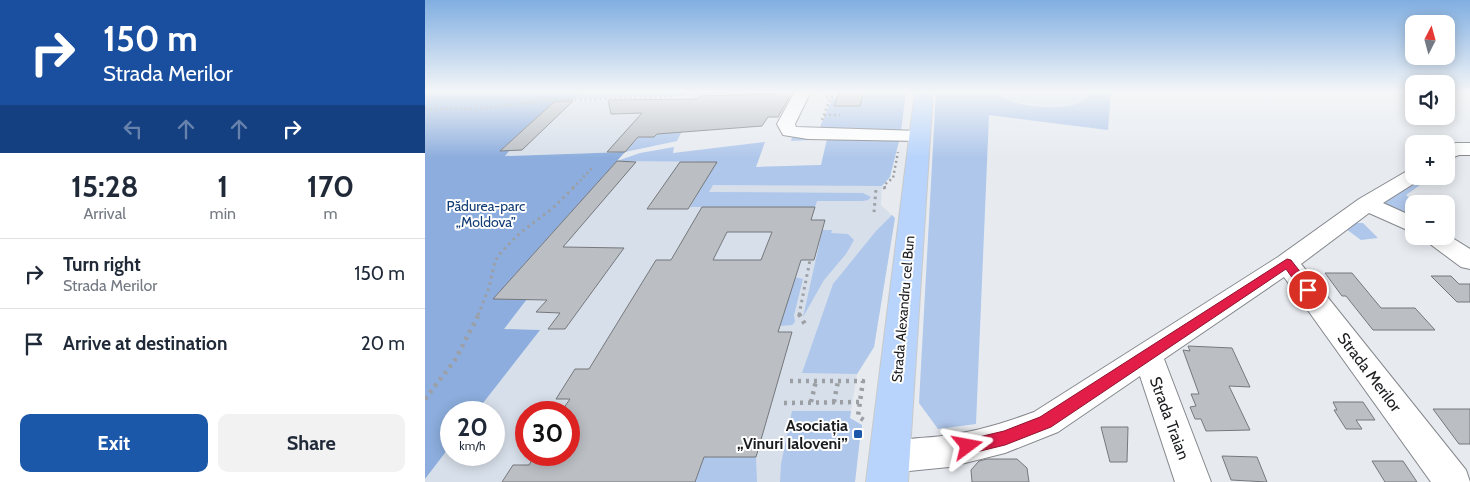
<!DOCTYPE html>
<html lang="en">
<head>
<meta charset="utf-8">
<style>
  :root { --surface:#fff; --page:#f2f2f3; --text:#1f2937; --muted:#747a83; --line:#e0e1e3; --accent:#1c58a9 }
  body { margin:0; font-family:Cabin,sans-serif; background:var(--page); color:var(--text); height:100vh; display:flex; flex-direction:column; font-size:19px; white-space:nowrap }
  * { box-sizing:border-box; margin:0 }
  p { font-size:16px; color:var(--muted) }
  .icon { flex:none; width:28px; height:28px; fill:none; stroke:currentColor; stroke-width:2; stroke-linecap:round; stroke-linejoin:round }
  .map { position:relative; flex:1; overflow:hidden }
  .side { display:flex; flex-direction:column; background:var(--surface); width:425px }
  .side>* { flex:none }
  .top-card { background:#1a4fa0; color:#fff; overflow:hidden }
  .needle { width:32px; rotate:6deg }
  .buttons { position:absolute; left:980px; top:15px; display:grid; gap:10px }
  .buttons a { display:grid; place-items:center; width:50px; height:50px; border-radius:10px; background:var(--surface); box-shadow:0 2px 12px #0003; font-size:25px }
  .speed { position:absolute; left:15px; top:401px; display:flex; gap:10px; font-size:25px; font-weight:700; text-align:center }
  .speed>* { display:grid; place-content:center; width:65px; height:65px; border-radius:50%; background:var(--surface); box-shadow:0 2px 12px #0003; line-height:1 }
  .speed small { font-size:12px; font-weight:400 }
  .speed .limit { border:8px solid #d22; background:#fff; color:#111 }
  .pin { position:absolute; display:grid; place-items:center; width:42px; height:42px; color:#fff; margin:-21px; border:2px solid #fff; border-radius:50%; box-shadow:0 1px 5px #0007 }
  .me { position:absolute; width:55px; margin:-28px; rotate:77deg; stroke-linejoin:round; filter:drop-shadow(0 0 4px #0008) }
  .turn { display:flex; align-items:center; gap:18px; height:105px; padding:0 20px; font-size:22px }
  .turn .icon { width:65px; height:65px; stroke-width:2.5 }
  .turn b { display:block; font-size:35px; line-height:42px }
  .lanes { display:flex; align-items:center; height:48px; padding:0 20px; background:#0003; justify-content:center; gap:25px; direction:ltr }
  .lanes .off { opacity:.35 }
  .eta { display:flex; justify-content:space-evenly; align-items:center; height:85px; text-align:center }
  .eta b { font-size:30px; font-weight:800; line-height:35px }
  .action { display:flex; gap:10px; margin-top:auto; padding:10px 20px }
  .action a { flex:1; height:58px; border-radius:10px; background:var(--accent); color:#fff; font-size:20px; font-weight:800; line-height:58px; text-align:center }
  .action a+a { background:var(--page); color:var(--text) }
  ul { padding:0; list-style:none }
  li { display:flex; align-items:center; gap:15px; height:70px; padding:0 20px; border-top:1px solid var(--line) }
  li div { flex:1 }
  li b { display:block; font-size:19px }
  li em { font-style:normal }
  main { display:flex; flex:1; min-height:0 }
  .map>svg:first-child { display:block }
</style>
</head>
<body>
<main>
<section class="side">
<div class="top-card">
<div class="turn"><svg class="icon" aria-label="right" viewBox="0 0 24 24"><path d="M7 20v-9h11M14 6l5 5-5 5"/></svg><div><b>150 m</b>Strada Merilor</div></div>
<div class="lanes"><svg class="icon off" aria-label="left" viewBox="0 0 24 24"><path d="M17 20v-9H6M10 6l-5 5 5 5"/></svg><svg class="icon off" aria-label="ahead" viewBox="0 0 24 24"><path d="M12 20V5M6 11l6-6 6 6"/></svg><svg class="icon off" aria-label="ahead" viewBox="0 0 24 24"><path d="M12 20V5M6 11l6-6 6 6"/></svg><svg class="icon" aria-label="right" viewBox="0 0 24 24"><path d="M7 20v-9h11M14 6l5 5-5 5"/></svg></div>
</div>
<div class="eta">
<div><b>15:28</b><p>Arrival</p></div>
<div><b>1</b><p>min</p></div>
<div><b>170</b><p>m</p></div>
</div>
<ul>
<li><svg class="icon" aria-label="right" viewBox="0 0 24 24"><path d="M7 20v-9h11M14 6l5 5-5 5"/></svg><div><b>Turn right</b><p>Strada Merilor</p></div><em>150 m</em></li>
<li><svg class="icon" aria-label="arrive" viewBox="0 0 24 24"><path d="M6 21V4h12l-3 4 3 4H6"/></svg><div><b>Arrive at destination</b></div><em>20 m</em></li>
</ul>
<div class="action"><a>Exit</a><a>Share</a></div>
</section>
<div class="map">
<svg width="1045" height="482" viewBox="0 0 1045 482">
  <rect width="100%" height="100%" fill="#e7ebf0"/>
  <!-- built -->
  <path fill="#d7dfea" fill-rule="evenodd" d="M 267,91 L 360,91 L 344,111 L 337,126 L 253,132 L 232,134 L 229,137 L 213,137 L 200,152 L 79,156 L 84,151 L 75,151 L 129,102 L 267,99 Z
    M 572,91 L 666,91 L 661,100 L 655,103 L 632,107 L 610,106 L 587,101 L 574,94 Z
    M 192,161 L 292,162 L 331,167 L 396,165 L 465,177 L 457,185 L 456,205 L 470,218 L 449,347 L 432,374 L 425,418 L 437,425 L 437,430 L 431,430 L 429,438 L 435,438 L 430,482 L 0,482 L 0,479 L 26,445 L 26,455 L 69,455 L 69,412 L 51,412 L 114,330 L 79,329 L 68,299 ZM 101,412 L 144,412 L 144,455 L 101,455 Z"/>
  <!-- green -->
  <path fill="#afc7eb" d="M 157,91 L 267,91 L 259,95 L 150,99 Z
    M 439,91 L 481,91 L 476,131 L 397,129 L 395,127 L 407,99 L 413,98 L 410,106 L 435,106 Z
    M 511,91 L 572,91 C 582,109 643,112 659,100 C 663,98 664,95 666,91 L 686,91 L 683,130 L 564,115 L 551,424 L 513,429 L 494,403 Z
    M 268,99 L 273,99 L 252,141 L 200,152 L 213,137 L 241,133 Z
    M 367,137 L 474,141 L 465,177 L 457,186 L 288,185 L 284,192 L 438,193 L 446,197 L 443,200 L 438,201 L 392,201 L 390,207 L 265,207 L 291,162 L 192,161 L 215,153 L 249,147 L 248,153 L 340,142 L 331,167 L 396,165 L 402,139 L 366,141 Z
    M 994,176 L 1008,176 L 981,195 L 991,204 L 989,204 L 989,221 L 959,204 L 960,200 Z
    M 467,215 L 470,218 L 449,347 L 432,374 L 377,373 L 408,284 L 451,231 Z
    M 929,223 L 938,223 L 953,238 L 936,240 L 921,229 Z
    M 381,230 L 407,230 L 406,233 L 423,234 L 429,240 L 421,254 L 399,280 L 378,317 L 397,232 Z
    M 370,277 L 378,279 L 369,315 L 370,322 L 367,325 L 355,326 Z
    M 367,411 L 426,411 L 425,418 L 437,425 L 437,430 L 431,430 L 429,438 L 435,438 L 430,482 L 355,482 L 356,464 Z
    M 279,457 L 331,457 L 332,482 L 270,482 Z"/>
  <!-- forest -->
  <path fill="#8caddd" d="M 0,91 L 157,91 L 147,101 L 129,102 L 76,150 L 85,150 L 80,156 L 200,152 L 69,298 L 102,299 L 79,329 L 115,330 L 51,412 L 26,412 L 26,445 L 0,479 Z"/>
  <!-- building -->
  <path fill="#bbbfc4" stroke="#75787c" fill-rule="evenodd" d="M 351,91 L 368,91 L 353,117 L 343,117 L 337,126 L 232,134 L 229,137 L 213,137 L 200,152 L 182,152 L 217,113 L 186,114 L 183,100 L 273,99 L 275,96 L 349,94 Z
    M 415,91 L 439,91 L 435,106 L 409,106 Z
    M 148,101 L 97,150 L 75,151 L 129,102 Z
    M 192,161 L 211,162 L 138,247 L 199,248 L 140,329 L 123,329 L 135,313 L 111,312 L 122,300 L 68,299 Z
    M 255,162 L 292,162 L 263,209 L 222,209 Z
    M 277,207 L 390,207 L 386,220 L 400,220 L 389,260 L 376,260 L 353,332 L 367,332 L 331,457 L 279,457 L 270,482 L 77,482 L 88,465 L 104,465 L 110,455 L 144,455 L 144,412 L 136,412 L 145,399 L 131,399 L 150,369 L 164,369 L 231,260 L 246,260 ZM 302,232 L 347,232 L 336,260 L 288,260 Z
    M 900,273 L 927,273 L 956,308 L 990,308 L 1010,330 L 948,330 L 921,296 L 917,296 Z
    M 1006,276 L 1026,276 L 1034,284 L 1045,284 L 1045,302 L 1032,302 Z
    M 763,346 L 807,348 L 825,387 L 804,386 L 825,430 L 781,431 L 776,419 L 770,419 L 765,407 L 771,406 L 766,394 L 774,394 L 758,350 L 765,351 Z
    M 908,402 L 938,402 L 950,420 L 931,420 L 937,429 L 921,429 L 909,410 L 912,410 Z
    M 1008,409 L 1045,409 L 1045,444 L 1034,444 Z
    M 676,427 L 703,427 L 702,462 L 685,462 Z
    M 797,456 L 832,457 L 842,482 L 806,480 Z
    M 562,459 L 592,459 L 602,468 L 604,482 L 547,482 L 546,470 L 554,461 Z
    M 947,461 L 978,461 L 992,482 L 960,482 Z"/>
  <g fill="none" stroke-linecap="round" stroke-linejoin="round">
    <defs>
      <path id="minor" d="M 370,91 L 386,91 L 370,124 L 371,127 L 495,131 L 501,132 L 504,136 L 501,140 L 495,141 L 383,139 L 358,135 L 352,124 Z
        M 1031,143 L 1045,143 L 1045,155 L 1034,155 L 1021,160 L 1021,146 Z
        M 989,169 L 989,176 L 998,176 L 996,179 L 958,203 L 989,217 L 989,233 L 944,213 L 876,264 L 1041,470 L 1045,482 L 1006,482 L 859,277 L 739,359 L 786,482 L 750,482 L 715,376 L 633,432 L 580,453 L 524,467 L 464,473 L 452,468 L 447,457 L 452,446 C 475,437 500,439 524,435 C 553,431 582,422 609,412 L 853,257 L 934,199 L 982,171 Z
        M 1021,234 L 1045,249 L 1045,269 L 1036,267 L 1001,241 L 997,236 L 1021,236 Z"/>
      <path id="major" d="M 490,91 L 508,91 L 483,482 L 441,482 Z"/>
    </defs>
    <!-- minor casing -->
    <use href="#minor" stroke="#84878c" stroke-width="2"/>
    <!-- major casing -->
    <use href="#major" stroke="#c9c9c9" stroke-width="2"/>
    <!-- path-far2 -->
    <path stroke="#9c9fa3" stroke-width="2.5" stroke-dasharray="2 3" stroke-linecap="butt" d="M 1025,91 L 1045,92
      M 401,97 L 413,97
      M 0,109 L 52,109 L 118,101 L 241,97 L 269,93
      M 399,115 L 415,115
      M 397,120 L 408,91
      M 148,188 L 168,167
      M 460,188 L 459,185 L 468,178 L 473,152"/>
    <!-- path-far1 -->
    <path stroke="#9c9fa3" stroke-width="3" stroke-dasharray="2.5 4" stroke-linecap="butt" d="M 459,187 L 460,189
      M 449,212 L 451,189
      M 53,315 L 64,288 L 70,261 L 77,251 L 95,233 L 128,208 L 149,187
      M 374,315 L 385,260"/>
    <!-- path -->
    <path stroke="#9c9fa3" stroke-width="4.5" stroke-dasharray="3 5" stroke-linecap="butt" d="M 374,314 L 381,326
      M 365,381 L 438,381 L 433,416 L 440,421
      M 0,399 L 30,360 L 54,314
      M 386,402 L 391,381
      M 409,402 L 413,381
      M 359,403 L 435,402"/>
    <!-- minor -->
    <use href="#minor" fill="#fff" fill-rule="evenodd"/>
    <!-- major -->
    <use href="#major" fill="#b8d4fc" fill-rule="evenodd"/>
  </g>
  <!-- sky -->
  <linearGradient id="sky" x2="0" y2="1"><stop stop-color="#80aee1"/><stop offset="0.58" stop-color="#f4f6f8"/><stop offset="1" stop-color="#f4f6f8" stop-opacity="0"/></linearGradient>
  <rect width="1045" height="158" fill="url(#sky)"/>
  <!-- route -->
  <path fill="#e11d48" stroke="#92132f" d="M 862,259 L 866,260 L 887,287 L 889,290 L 887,293 L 878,293 L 861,269 L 626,427 L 580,445 L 543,454 L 537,452 L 534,446 L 537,441 L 579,431 L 615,417 Z"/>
  <!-- markers -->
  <rect fill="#1c58a9" stroke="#fff" stroke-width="2" x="428" y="429" width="10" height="10" rx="2.5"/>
  <g text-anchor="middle" stroke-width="4" stroke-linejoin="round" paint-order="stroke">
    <!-- park labels -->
    <g font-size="14" fill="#123c75" stroke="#fff">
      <text x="61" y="211">Pădurea-parc<tspan x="61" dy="16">„Moldova”</tspan></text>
    </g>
    <!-- street labels -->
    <g font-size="14" fill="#1c1d1f" stroke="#fff">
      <text transform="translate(478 309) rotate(-85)" y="5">Strada Alexandru cel Bun</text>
    </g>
    <!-- near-street labels -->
    <g font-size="16" fill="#1c1d1f" stroke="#fff">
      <text transform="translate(945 372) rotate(53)" y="6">Strada Merilor</text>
      <text transform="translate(745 418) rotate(70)" y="6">Strada Traian</text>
    </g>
    <!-- near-poi labels -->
    <g font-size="16" font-weight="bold" fill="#1c1d1f" stroke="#fff" text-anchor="end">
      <text x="423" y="431">Asociația<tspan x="423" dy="18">„Vinuri Ialoveni”</tspan></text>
    </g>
  </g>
</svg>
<div class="buttons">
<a><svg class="needle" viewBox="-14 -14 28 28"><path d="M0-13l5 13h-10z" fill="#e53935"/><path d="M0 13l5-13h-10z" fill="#747a83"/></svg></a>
<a><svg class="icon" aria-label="sound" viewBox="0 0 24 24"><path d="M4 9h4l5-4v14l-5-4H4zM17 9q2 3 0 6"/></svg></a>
<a>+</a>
<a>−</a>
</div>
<div class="speed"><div>20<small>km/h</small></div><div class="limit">30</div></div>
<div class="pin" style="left:883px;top:290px;background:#d93025"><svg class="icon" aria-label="arrive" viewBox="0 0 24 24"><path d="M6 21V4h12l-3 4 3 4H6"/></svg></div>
<svg class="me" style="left:543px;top:446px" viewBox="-20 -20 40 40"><path d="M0-17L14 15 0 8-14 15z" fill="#e11d48" stroke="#fff" stroke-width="4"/></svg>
</div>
</main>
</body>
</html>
